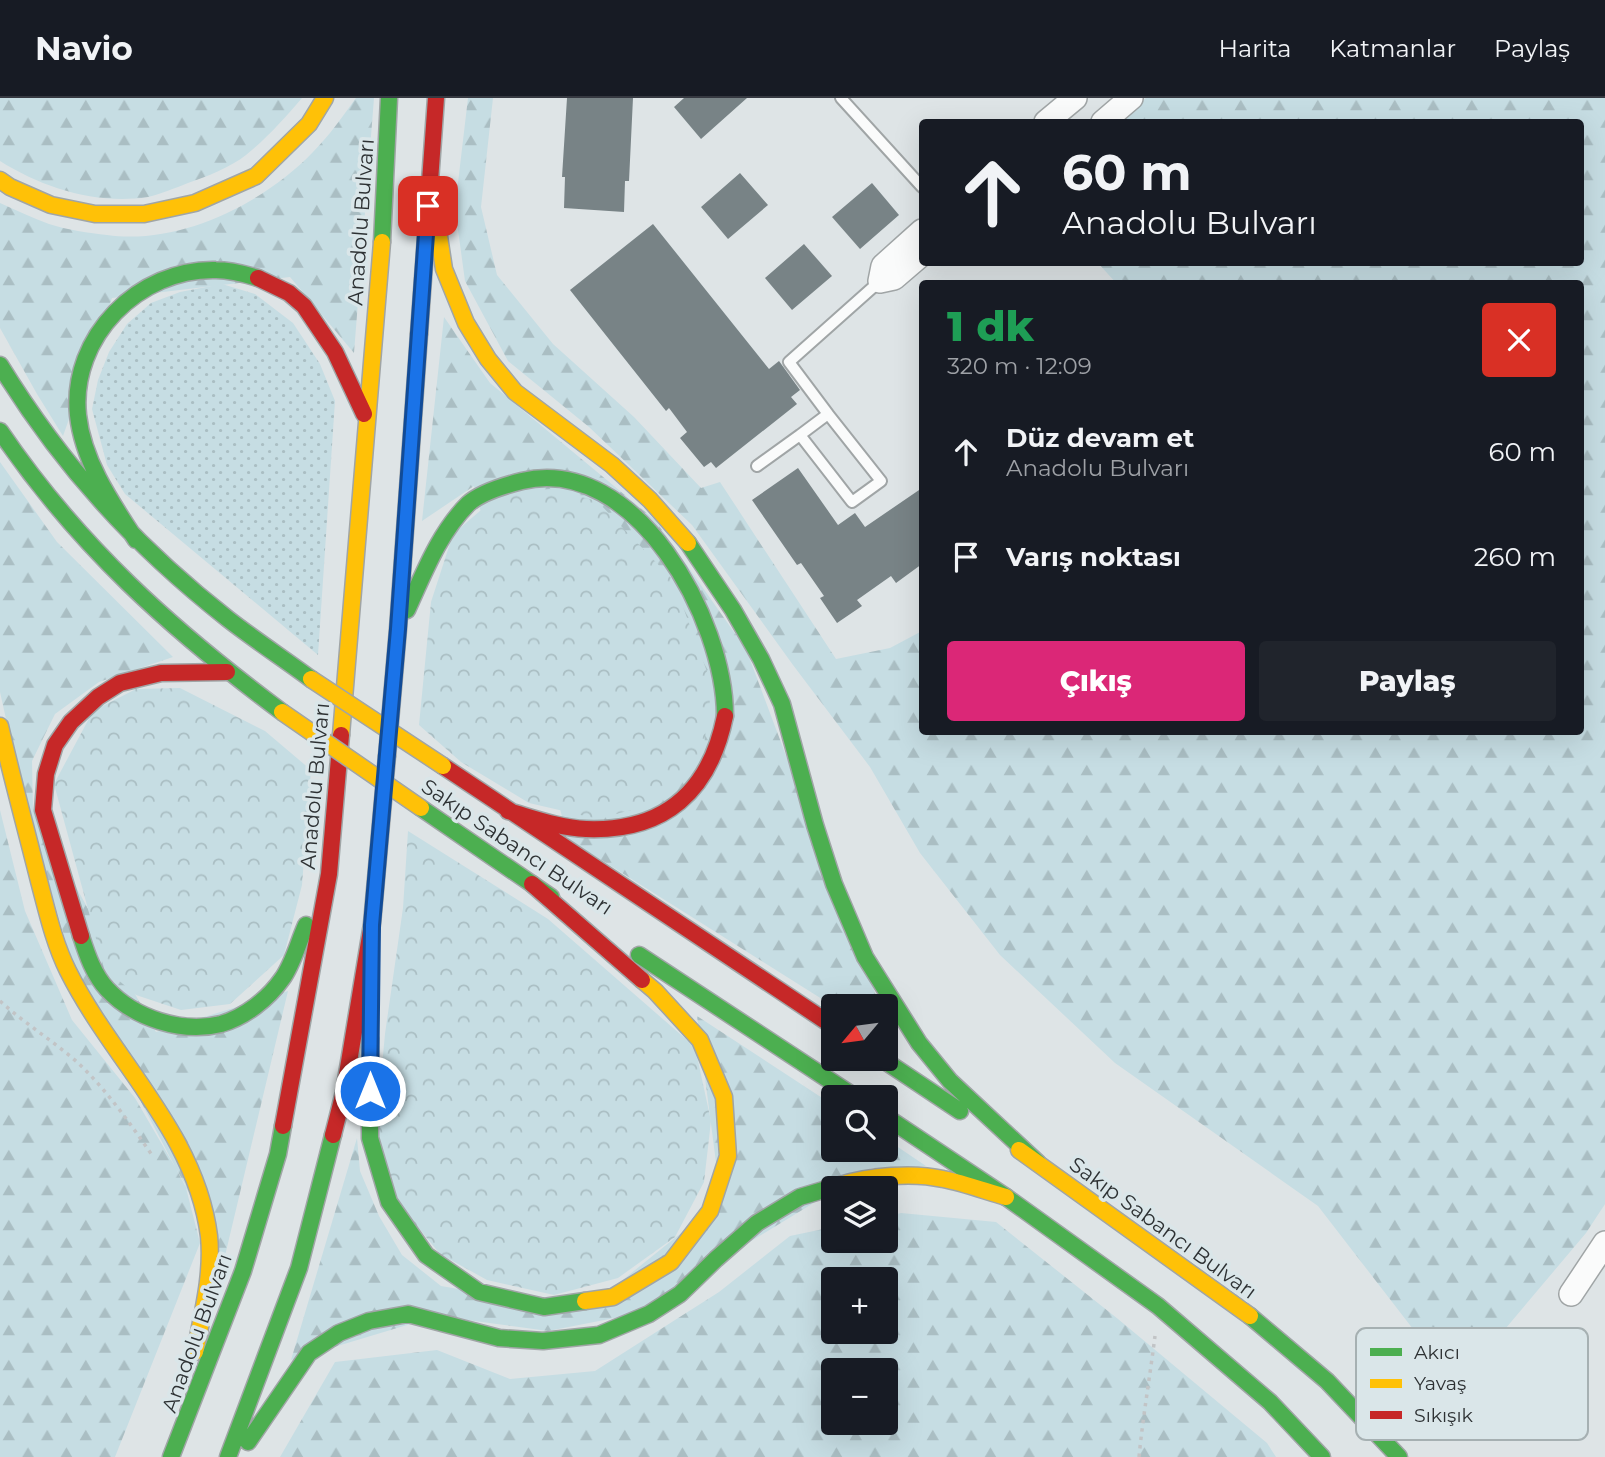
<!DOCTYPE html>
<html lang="tr">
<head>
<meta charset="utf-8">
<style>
  :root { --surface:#171b24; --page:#20242c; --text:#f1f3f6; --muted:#9ea1a6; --line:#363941; --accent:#db2777 }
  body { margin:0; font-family:Montserrat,sans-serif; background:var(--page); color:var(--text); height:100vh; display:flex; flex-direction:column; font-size:26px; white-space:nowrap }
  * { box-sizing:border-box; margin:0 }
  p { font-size:23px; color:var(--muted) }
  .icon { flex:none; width:38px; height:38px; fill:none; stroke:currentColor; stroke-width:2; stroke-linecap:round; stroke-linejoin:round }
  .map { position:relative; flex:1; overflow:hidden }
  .panel { position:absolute; left:919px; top:182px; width:665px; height:455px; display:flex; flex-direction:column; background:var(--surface); border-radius:7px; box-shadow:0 7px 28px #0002 }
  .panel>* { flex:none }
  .hud { position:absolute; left:919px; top:21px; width:665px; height:147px; border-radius:7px; box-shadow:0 7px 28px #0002; background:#171b24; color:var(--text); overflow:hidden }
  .needle { width:46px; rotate:241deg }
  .controls { position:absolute; left:821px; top:896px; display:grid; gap:14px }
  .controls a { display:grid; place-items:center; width:77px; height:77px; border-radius:7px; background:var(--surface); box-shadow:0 7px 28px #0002; font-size:35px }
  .pin { position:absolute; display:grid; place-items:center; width:60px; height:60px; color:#fff; margin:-30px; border-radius:14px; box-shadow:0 4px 10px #0006 }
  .me { position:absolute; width:77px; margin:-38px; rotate:0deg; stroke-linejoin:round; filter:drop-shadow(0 0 5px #0008) }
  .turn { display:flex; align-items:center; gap:24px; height:147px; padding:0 28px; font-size:32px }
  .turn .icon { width:91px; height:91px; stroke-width:2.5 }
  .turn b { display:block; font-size:49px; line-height:60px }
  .round { display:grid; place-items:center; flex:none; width:74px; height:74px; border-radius:7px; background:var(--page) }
  .overview { display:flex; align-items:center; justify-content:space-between; height:119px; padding:0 28px }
  h1 { font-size:42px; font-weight:800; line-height:52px; color:#1e9e55 }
  .button { display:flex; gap:14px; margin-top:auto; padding:14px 28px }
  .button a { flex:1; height:80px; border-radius:7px; background:var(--accent); color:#fff; font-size:28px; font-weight:800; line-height:80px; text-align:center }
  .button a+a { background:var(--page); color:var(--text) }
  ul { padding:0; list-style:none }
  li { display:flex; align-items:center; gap:21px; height:105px; padding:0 28px }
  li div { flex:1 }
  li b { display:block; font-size:26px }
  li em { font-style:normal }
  header { display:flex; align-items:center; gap:42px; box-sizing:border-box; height:98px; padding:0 35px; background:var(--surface); border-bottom:2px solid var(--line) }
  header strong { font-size:33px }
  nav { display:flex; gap:38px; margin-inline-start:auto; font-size:24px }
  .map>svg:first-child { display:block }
</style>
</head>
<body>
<header>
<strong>Navio</strong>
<nav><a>Harita</a><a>Katmanlar</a><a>Paylaş</a></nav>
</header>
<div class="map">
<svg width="1605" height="1359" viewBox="0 0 1605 1359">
  <defs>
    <pattern id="grass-dots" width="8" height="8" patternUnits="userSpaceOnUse" patternTransform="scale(1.75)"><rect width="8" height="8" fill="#c6dde3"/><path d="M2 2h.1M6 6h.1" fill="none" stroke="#aabec3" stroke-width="1.8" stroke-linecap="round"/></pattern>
    <pattern id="forest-firs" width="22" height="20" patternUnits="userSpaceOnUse" patternTransform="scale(1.75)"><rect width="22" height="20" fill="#c6dde3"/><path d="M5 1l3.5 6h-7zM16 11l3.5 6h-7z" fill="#aabec3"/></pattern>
    <pattern id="park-crowns" width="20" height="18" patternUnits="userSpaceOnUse" patternTransform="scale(1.75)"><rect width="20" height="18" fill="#c6dde3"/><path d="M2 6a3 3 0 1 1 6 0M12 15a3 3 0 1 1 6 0" fill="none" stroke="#aabec3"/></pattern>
  </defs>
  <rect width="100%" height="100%" fill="#dee4e6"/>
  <!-- grass -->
  <path fill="url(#grass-dots)" d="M 222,186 L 255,196 L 293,225 L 320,266 L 335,303 L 318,557 L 125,396 L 107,367 L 92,311 L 98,282 L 109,254 L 127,226 L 151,205 L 180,194 Z"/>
  <!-- forest -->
  <path fill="url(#forest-firs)" fill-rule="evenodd" d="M 0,0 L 302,0 C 285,20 267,40 246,57 C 231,69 206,79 188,85 C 175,90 161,96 148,99 C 97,107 43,90 0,63 Z
    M 356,0 L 374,0 L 354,255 L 290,179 L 112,200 L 63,338 L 37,296 L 0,230 L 0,105 C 16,112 33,120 49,126 C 67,132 89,135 107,137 C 180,147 263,106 313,54 C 329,38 343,18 356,0 Z
    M 468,0 L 493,0 L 481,109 L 497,177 L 553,246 L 634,319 L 701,390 L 720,384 L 836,561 L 890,550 L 922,533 L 922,634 L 1580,634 L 1580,186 L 1117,186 L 1098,165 L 1580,164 L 1580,24 L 1118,24 L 1146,0 L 1605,0 L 1605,1106 L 1586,1135 L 1457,1288 L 1318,1108 L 1115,965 L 1000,857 L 920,755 L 870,669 L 793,567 L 692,427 L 589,329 L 508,263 L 465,183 L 455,110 Z
    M 444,219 L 490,285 L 655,422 L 746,551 L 880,908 L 833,908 L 568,741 L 474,388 L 422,423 Z
    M 0,364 L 57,444 L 173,559 L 99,584 L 55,616 L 32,663 L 33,711 L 156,934 L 288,893 L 224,1162 L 77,882 L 22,693 L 0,594 Z
    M 0,712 L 25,813 L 72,922 L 135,1000 L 185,1086 L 200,1145 L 115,1359 L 0,1359 Z
    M 697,918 L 833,1007 L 833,1052 L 886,1052 L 886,1041 L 926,1068 L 871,1070 L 630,1217 L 548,1233 L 437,1218 L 291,1262 L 357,1040 L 360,1073 L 379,1118 L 402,1157 L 441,1188 L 584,1213 L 721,1103 Z
    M 901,1115 L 996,1124 L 1118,1221 L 1267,1345 L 1276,1359 L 280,1359 L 335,1264 L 437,1252 L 510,1281 L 595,1273 L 719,1194 L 790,1138 L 833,1129 L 833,1143 L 886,1143 L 886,1119 ZM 833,1181 L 886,1181 L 886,1234 L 833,1234 ZM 833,1272 L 886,1272 L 886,1325 L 833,1325 Z"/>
  <!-- park -->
  <path fill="url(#park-crowns)" d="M 550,391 L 597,403 L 673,482 L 712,587 L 704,647 L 681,686 L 642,709 L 598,721 L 529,705 L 461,664 L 419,627 L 431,504 L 453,436 L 501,395 Z
    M 180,590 L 265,633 L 311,672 L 302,787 L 284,857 L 230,906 L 181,912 L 136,897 L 104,870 L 54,686 L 93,613 L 136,591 Z
    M 408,733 L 548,821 L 695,949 L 711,1023 L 704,1084 L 675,1139 L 618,1180 L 554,1197 L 487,1182 L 440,1156 L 398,1105 L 376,1032 L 385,936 L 403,810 Z"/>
  <!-- building -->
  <path fill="#788386" d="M 567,0 L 633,0 L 629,83 L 625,83 L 624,114 L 564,110 L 565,79 L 562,79 Z
    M 684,0 L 747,0 L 701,41 L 674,9 Z
    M 740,75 L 768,107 L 728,141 L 701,109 Z
    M 872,85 L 899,117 L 860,151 L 832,119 Z
    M 653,126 L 769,271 L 779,263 L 800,292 L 791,299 L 797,306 L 716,370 L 711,364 L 704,369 L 680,340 L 687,334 L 669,310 L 666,313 L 570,192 Z
    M 804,146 L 832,178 L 792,212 L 765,180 Z
    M 798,370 L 838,427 L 855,415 L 865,429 L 922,390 L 922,466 L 896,485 L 891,478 L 857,502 L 862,508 L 837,525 L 820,500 L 824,498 L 801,465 L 797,467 L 752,402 Z"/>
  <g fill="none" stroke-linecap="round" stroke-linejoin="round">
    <defs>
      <path id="lane" d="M 841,0 L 922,89
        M 828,316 L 800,337 L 852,404 L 881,383 L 828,316 L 789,264 L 880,183
        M 757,368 L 800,337"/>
      <path id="street" d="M 1046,24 L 1075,0
        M 1103,24 L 1131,0
        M 922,133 L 883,168 L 880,183 L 894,180 L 922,156
        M 1571,1196 L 1605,1145"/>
      <path id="fast" d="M 382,144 L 389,0
        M 0,267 C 62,368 135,448 228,521 C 255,542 284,561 311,581
        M 0,333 C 78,448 172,532 282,614
        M 136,442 C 111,404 83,363 78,317 C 70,239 139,170 216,172 C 231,172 245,176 258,180
        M 688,445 L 733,512 L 761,561 L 782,606 L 815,727 L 834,786 L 865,859 L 919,945 L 950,983 L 1038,1065
        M 407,512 C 424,475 439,435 468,406 C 480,395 506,387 522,383 C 636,356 725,522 725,618
        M 387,658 L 398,531 L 419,236
        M 421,710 L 551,799
        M 81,838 C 87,857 94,877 107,891 C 134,920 182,936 221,926 C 245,919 268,901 282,881 C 293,866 298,845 306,827
        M 639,857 L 855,999
        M 370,940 L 370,1040 L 389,1104 L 426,1157 L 479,1194 L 544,1209 L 585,1203
        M 882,961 L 960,1013
        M 886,1019 L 1006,1099 L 1158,1208 L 1270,1304 L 1322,1359
        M 1250,1218 L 1327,1283 L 1399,1359
        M 248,1344 L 309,1255 L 339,1235 L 369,1223 L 408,1216 L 499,1240 L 543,1243 L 599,1237 L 649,1216 L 680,1196 L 716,1161 L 757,1125 L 800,1099 L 840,1087
        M 171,1359 L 243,1173 L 278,1056 L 283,1028
        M 228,1359 L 299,1170 L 333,1037"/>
      <path id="slow" d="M 0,82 L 10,89 L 51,107 L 95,116 L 144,116 L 195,105 L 256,78 L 309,26 L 325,0
        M 438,132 L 444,171 L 466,225 L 488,261 L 515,294 L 612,367 L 650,402 L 688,445
        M 0,628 C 12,680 26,731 39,783 C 47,813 54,845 68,873 C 113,963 196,1035 209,1138 C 213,1177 202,1217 195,1254
        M 341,637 L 382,144
        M 1019,1052 L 1250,1218
        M 840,1087 C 870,1078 913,1074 943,1081 C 964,1085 985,1093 1006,1099
        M 585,1203 L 613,1199 L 671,1164 L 710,1113 L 728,1058 L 724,999 L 700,942 L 655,893 L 642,882"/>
      <path id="jam" d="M 258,180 L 289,195 L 304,208 L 335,254 L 364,316
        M 419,236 L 436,0
        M 443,668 L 833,928
        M 508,713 C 533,720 560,730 586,731 C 665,734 710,693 725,618
        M 532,786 L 642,882
        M 81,838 L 43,712 L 46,676 L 55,647 L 71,624 L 98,599 L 120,585 L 161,575 L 227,574
        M 283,1028 L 329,776 L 341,637
        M 333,1037 L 344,994 L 372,826 L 387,658"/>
    </defs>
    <!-- lane casing -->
    <use href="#lane" stroke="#a0a5a6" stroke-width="14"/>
    <!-- street casing -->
    <use href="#street" stroke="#a0a5a6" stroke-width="26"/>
    <!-- fast casing -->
    <use href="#fast" stroke="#a0a5a6" stroke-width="19"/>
    <!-- slow casing -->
    <use href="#slow" stroke="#a0a5a6" stroke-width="19"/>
    <!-- jam casing -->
    <use href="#jam" stroke="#a0a5a6" stroke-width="19"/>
    <!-- path -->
    <path stroke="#c2c4c6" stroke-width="3.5" stroke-dasharray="3.5 5" stroke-linecap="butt" d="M 0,903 C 24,925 52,942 77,964 C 106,991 129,1024 152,1057
      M 1139,1359 C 1143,1318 1150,1278 1155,1238"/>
    <!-- lane -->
    <use href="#lane" stroke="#fafbfb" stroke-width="10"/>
    <!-- street -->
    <use href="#street" stroke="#fafbfb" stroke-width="23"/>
    <!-- fast -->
    <use href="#fast" stroke="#4caf50" stroke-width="16"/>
    <!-- slow -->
    <use href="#slow" stroke="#ffc107" stroke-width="16"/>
    <!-- jam -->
    <use href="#jam" stroke="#c62828" stroke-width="16"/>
    <defs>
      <path id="slow-bridge" d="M 311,581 L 443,668
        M 282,614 L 421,710"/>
    </defs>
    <!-- slow-bridge casing -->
    <use href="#slow-bridge" stroke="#a0a5a6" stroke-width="19" stroke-linecap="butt"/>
    <!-- slow-bridge -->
    <use href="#slow-bridge" stroke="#ffc107" stroke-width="16"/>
  </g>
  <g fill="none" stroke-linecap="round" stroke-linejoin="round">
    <defs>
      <path id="route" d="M 370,993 L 372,827 L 398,531 L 428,108"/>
    </defs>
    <!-- route casing -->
    <use href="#route" stroke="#114b97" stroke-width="18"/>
    <!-- route -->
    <use href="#route" stroke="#1a73e8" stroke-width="12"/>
  </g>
  <g text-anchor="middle" stroke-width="7" stroke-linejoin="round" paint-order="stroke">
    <!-- street labels -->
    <g font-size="21" fill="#2d3133" stroke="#dae6e9">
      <text transform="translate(361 124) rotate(-86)" y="7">Anadolu Bulvarı</text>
      <text transform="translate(315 688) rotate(-85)" y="7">Anadolu Bulvarı</text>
      <text transform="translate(517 749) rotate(34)" y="7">Sakıp Sabancı Bulvarı</text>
      <text transform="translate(1163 1130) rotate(36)" y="7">Sakıp Sabancı Bulvarı</text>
      <text transform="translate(197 1235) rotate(-70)" y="7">Anadolu Bulvarı</text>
    </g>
  </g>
  <!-- legend -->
  <rect x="1356" y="1230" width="232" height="112" rx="10" fill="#dae6e9" stroke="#a6b0b2" stroke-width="2"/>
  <rect x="1370" y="1250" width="32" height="8" fill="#4caf50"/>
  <rect x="1370" y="1281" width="32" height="9" fill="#ffc107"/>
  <rect x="1370" y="1313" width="32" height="8" fill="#c62828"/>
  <g font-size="19" fill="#2d3133">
    <text x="1414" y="1261">Akıcı</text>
    <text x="1414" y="1292">Yavaş</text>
    <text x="1414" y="1324">Sıkışık</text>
  </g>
</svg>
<div class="controls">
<a><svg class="needle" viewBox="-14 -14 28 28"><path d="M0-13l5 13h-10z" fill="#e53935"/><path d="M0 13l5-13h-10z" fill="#9ea1a6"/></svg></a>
<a><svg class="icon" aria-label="search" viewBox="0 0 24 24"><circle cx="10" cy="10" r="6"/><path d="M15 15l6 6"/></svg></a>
<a><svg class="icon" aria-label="layers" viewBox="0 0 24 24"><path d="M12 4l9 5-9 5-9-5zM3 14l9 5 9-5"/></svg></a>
<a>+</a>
<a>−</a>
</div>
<div class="pin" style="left:428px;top:108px;background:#d93025"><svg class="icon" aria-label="arrive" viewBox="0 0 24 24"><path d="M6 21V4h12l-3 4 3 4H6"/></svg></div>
<svg class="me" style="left:370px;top:993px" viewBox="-20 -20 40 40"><circle r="17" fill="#1a73e8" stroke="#fff" stroke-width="3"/><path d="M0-11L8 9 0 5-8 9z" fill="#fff"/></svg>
<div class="hud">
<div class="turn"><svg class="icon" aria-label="ahead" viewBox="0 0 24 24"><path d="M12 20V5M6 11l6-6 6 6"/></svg><div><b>60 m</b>Anadolu Bulvarı</div></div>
</div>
<section class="panel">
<div class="overview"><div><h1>1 dk</h1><p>320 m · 12:09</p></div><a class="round" style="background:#d93025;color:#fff"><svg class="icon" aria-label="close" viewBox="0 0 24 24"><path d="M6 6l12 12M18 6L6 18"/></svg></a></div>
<ul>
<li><svg class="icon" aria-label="ahead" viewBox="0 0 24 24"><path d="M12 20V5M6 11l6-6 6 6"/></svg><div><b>Düz devam et</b><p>Anadolu Bulvarı</p></div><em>60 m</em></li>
<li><svg class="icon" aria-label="arrive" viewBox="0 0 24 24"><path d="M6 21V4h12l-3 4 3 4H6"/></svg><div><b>Varış noktası</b></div><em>260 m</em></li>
</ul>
<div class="button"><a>Çıkış</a><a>Paylaş</a></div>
</section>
</div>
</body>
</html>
